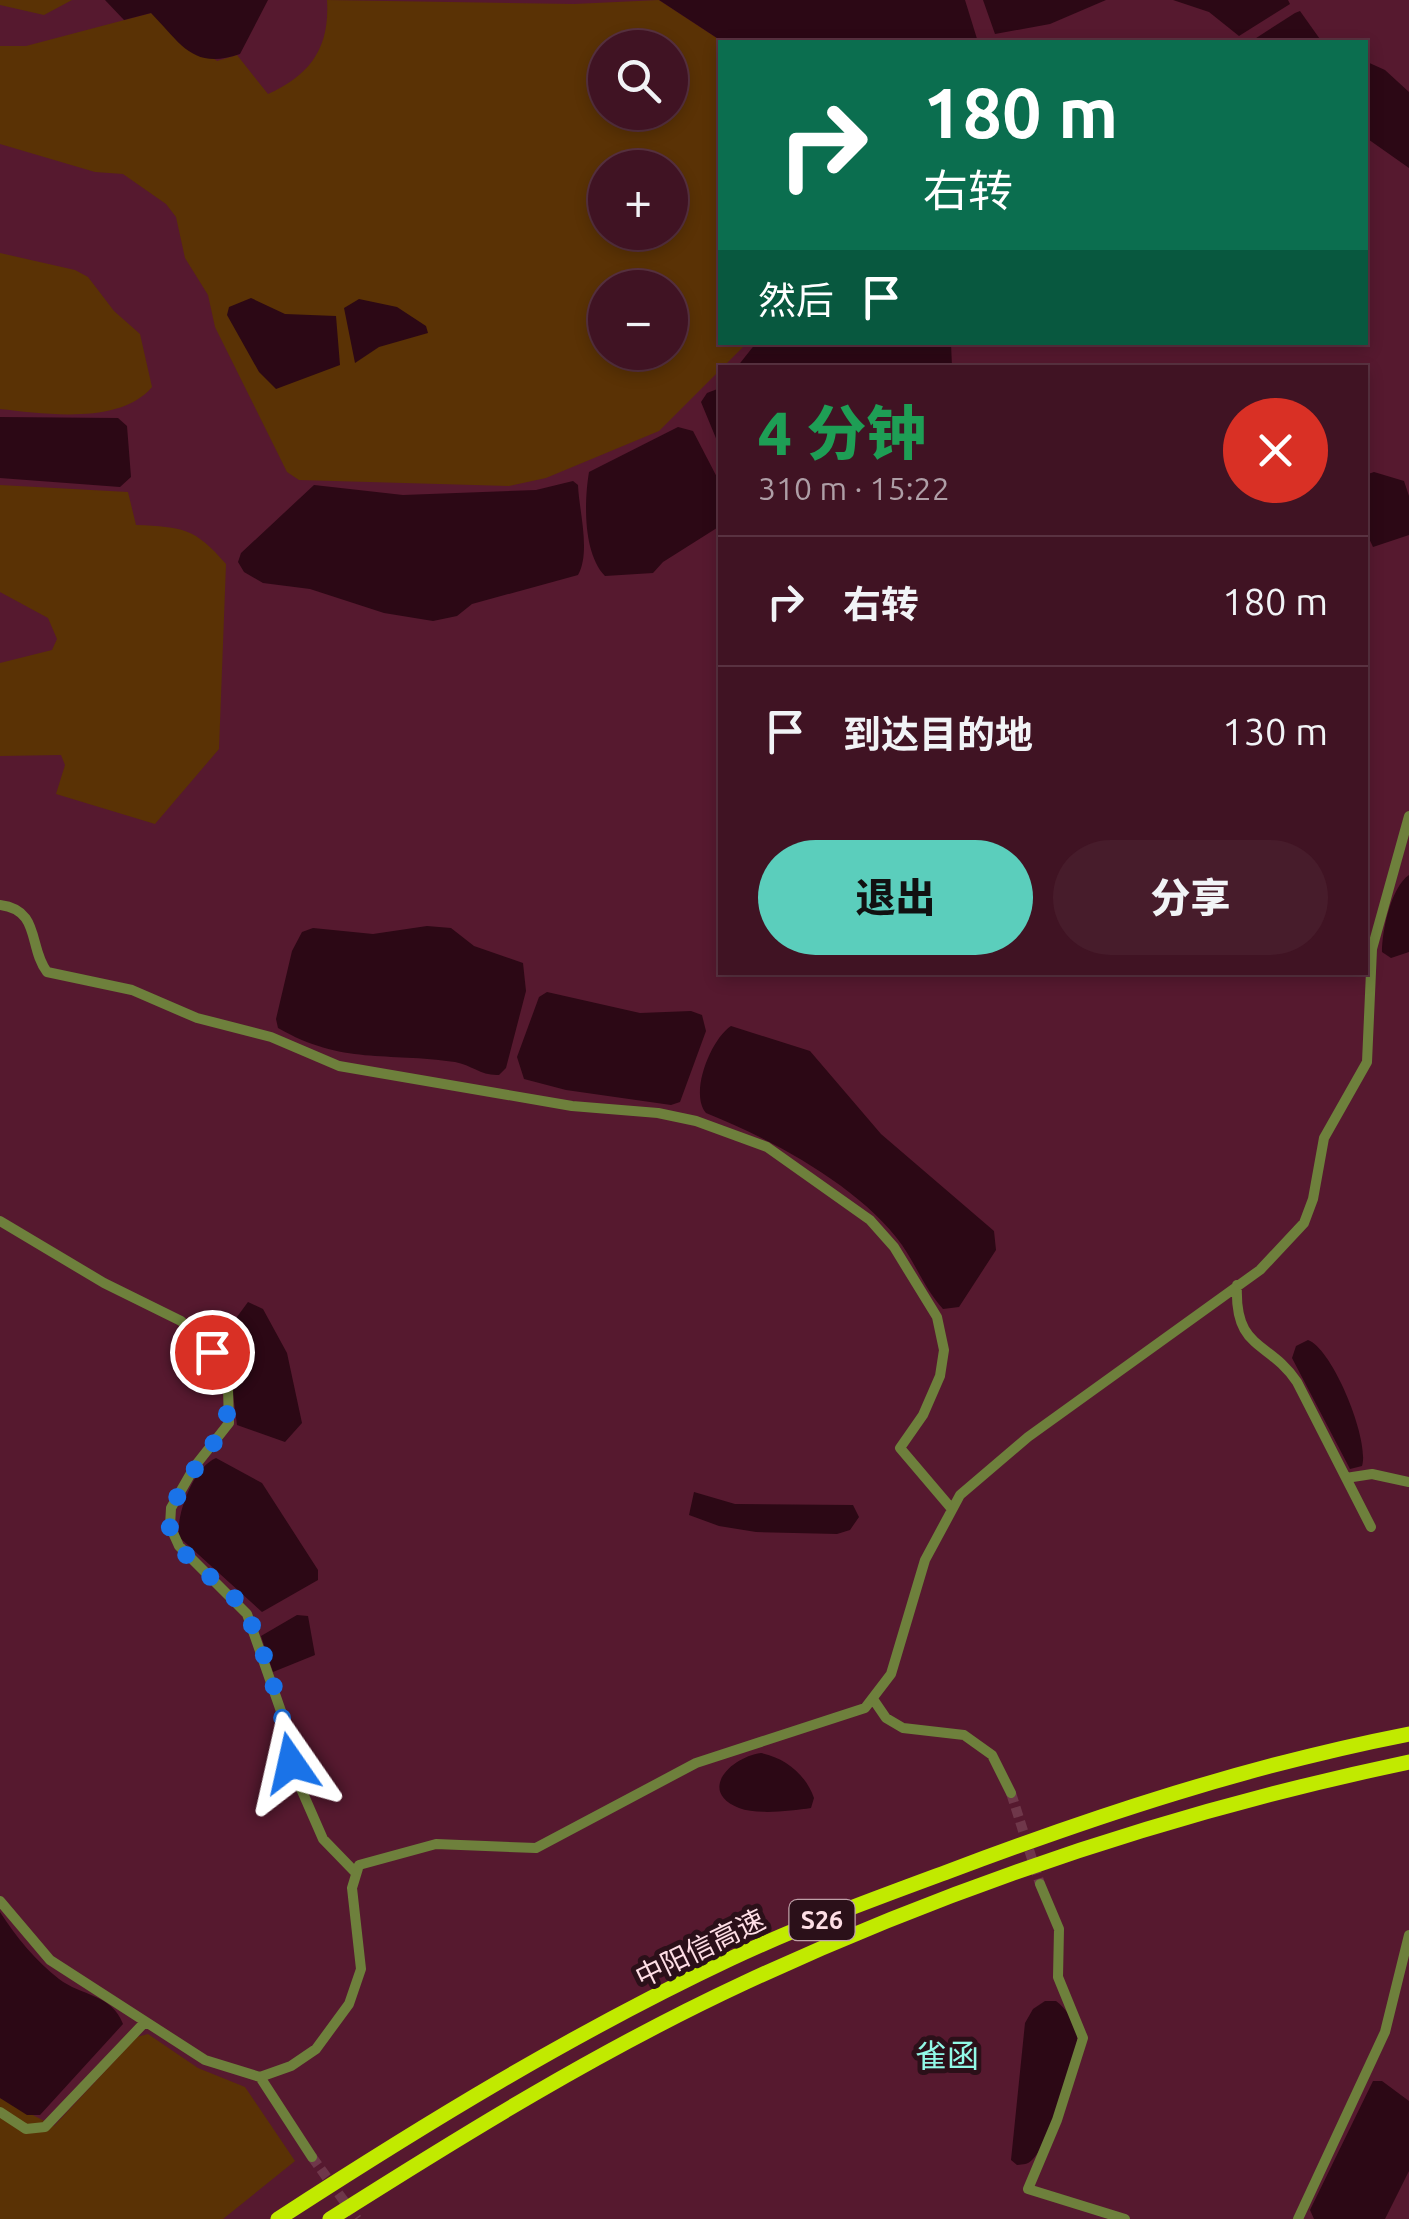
<!DOCTYPE html>
<html lang="zh">
<head>
<meta charset="utf-8">
<style>
  :root { --surface:#401323; --page:#471c2b; --text:#f1f3f6; --muted:#ae9ea6; --line:#593241; --accent:#5bcebc }
  body { margin:0; font-family:Ubuntu,"Noto Sans SC",sans-serif; background:var(--page); color:var(--text); height:100vh; display:flex; flex-direction:column; font-size:38px; white-space:nowrap }
  * { box-sizing:border-box; margin:0 }
  p { font-size:32px; color:var(--muted) }
  .icon { flex:none; width:55px; height:55px; fill:none; stroke:currentColor; stroke-width:2; stroke-linecap:round; stroke-linejoin:round }
  .map { position:relative; flex:1; overflow:hidden }
  .drawer { position:absolute; left:718px; top:365px; width:650px; height:610px; display:flex; flex-direction:column; background:var(--surface); border-radius:0px; box-shadow:0 5px 15px #0003,0 0 0 2px var(--line) }
  .drawer>* { flex:none }
  .guide { position:absolute; left:718px; top:40px; width:650px; height:305px; border-radius:0px; box-shadow:0 5px 15px #0003,0 0 0 2px var(--line); background:#0b6e4f; color:#fff; overflow:hidden }
  .buttons { position:absolute; left:588px; top:30px; display:grid; gap:20px }
  .buttons a { display:grid; place-items:center; width:100px; height:100px; border-radius:50%; background:var(--surface); box-shadow:0 5px 15px #0003,0 0 0 2px var(--line); font-size:50px }
  .pin { position:absolute; display:grid; place-items:center; width:85px; height:85px; color:#fff; margin:-42px; border:5px solid #fff; border-radius:50%; box-shadow:0 2px 10px #0007 }
  .me { position:absolute; width:110px; margin:-55px; rotate:349deg; stroke-linejoin:round; filter:drop-shadow(0 0 8px #0008) }
  .turn { display:flex; align-items:center; gap:35px; height:210px; padding:0 40px; font-size:45px }
  .turn .icon { width:130px; height:130px; stroke-width:2.5 }
  .turn b { display:block; font-size:70px; line-height:85px }
  .then { display:flex; align-items:center; height:95px; padding:0 40px; background:#0003; gap:20px; font-size:38px }
  .round { display:grid; place-items:center; flex:none; width:105px; height:105px; border-radius:52px; background:var(--page) }
  .summary { display:flex; align-items:center; justify-content:space-between; height:170px; padding:0 40px }
  h1 { font-size:60px; font-weight:800; line-height:75px; color:#1e9e55 }
  .cta { display:flex; gap:20px; margin-top:auto; padding:20px 40px }
  .cta a { flex:1; height:115px; border-radius:60px; background:var(--accent); color:#111; font-size:40px; font-weight:800; line-height:115px; text-align:center }
  .cta a+a { background:var(--page); color:var(--text) }
  ul { padding:0; list-style:none }
  li { display:flex; align-items:center; gap:30px; height:130px; padding:0 40px; border-top:2px solid var(--line) }
  li div { flex:1 }
  li b { display:block; font-size:38px }
  li em { font-style:normal }
  .map>svg:first-child { display:block }
</style>
</head>
<body>
<div class="map">
<svg width="1409" height="2219" viewBox="0 0 1409 2219">
  <rect width="100%" height="100%" fill="#56192f"/>
  <!-- green -->
  <path fill="#5a3205" fill-rule="evenodd" d="M 0,0 L 72,0 L 44,15 L 0,5 Z
    M 327,0 L 574,4 L 659,0 L 723,42 L 720,342 L 747,343 L 659,431 L 546,478 L 509,486 L 299,480 L 287,472 L 215,327 L 208,295 L 185,258 L 176,217 L 166,204 L 123,174 L 95,172 L 0,144 L 0,46 L 26,46 L 151,13 L 217,61 L 237,55 L 268,94 C 310,75 330,48 327,0 ZM 605,48 L 670,48 L 670,112 L 605,112 ZM 605,168 L 670,168 L 670,232 L 605,232 ZM 605,288 L 670,288 L 670,352 L 605,352 Z
    M 0,253 L 75,270 L 88,277 L 114,311 L 140,334 L 152,387 C 120,425 45,414 0,409 Z
    M 0,485 L 128,492 L 136,525 C 183,527 195,528 226,564 L 219,749 L 155,824 L 56,794 L 65,765 L 61,755 L 0,756 L 0,663 L 52,650 L 57,639 L 48,618 L 0,592 Z
    M 148,2034 L 198,2068 L 245,2087 L 295,2161 L 223,2219 L 0,2219 L 0,2098 L 54,2126 L 137,2037 Z"/>
  <!-- water -->
  <path fill="#2c0815" d="M 105,0 L 268,0 L 240,54 C 193,70 182,45 151,13 L 124,20 Z
    M 659,0 L 965,0 L 978,42 L 723,42 Z
    M 983,0 L 1106,0 L 1050,24 L 995,34 Z
    M 1173,0 L 1288,0 L 1290,4 L 1239,36 L 1209,12 Z
    M 1300,11 L 1322,42 L 1250,42 L 1295,13 Z
    M 1365,61 L 1385,70 L 1409,92 L 1409,168 L 1365,137 Z
    M 251,298 L 285,314 L 336,316 L 340,365 L 276,389 L 259,372 L 227,315 L 229,307 Z
    M 359,299 L 397,307 L 426,326 L 428,333 L 379,347 L 355,363 L 344,308 Z
    M 756,343 L 951,343 L 952,367 L 737,367 Z
    M 720,388 L 720,448 L 701,402 L 707,393 Z
    M 0,417 L 118,418 L 127,426 L 131,477 L 120,487 L 0,478 Z
    M 678,427 L 693,431 L 720,483 L 720,526 L 663,562 L 653,573 L 605,576 C 583,553 584,502 589,472 Z
    M 1374,472 L 1404,481 L 1409,496 L 1409,535 L 1373,547 L 1365,530 L 1365,475 Z
    M 573,481 L 578,485 C 579,511 591,552 578,575 L 472,604 L 457,616 L 433,621 L 384,613 L 310,589 L 263,583 L 244,572 L 238,562 L 241,553 L 314,485 L 403,495 L 536,490 Z
    M 1409,875 L 1409,952 L 1391,958 L 1382,952 C 1382,931 1391,887 1409,875 Z
    M 427,926 L 451,928 L 474,946 L 523,963 L 526,991 L 506,1068 L 499,1075 C 481,1076 472,1065 455,1062 C 387,1052 342,1065 278,1028 L 276,1019 L 292,951 L 302,932 L 313,928 L 373,934 Z
    M 547,992 L 640,1013 L 691,1011 L 702,1015 L 706,1031 L 680,1102 L 671,1105 L 566,1090 L 524,1079 L 517,1057 L 539,997 Z
    M 731,1026 L 810,1051 L 881,1134 L 994,1231 L 996,1250 L 959,1307 L 943,1309 C 925,1289 917,1267 902,1245 C 861,1187 771,1139 706,1113 C 689,1093 711,1039 731,1026 Z
    M 248,1302 L 263,1309 L 287,1353 L 302,1423 L 285,1442 L 237,1425 L 233,1394 L 214,1348 Z
    M 1308,1340 C 1333,1349 1370,1441 1362,1466 L 1350,1469 L 1292,1358 L 1296,1346 Z
    M 216,1458 L 262,1483 L 318,1570 L 318,1580 L 262,1612 L 179,1537 C 176,1513 194,1467 216,1458 Z
    M 694,1492 L 735,1504 L 853,1505 L 859,1517 L 850,1530 L 837,1534 L 756,1532 L 719,1526 L 689,1515 Z
    M 297,1615 L 308,1616 L 315,1655 L 273,1672 L 261,1636 Z
    M 761,1753 C 786,1758 806,1775 814,1798 L 811,1808 C 791,1811 757,1815 739,1808 C 697,1791 731,1757 761,1753 Z
    M 0,1912 C 16,1937 36,1961 59,1979 C 81,1996 112,1994 123,2024 L 40,2115 L 27,2115 L 0,2098 Z
    M 1045,2001 L 1056,2001 C 1067,2009 1079,2027 1077,2041 C 1075,2064 1049,2146 1032,2160 C 1027,2165 1024,2164 1017,2165 L 1011,2160 L 1025,2023 L 1033,2009 Z
    M 1373,2081 L 1382,2081 L 1409,2101 L 1409,2171 L 1385,2219 L 1314,2219 L 1310,2210 Z"/>
  <g fill="none" stroke-linecap="round" stroke-linejoin="round">
    <!-- minor-tunnel -->
    <path stroke="#6f374a" stroke-width="10" stroke-dasharray="10 5" stroke-linecap="butt" d="M 1011,1793 L 1040,1884
      M 312,2157 L 357,2219"/>
    <!-- minor -->
    <path stroke="#6e803c" stroke-width="10" d="M 0,905 C 41,910 28,947 47,972 L 132,990 L 197,1018 L 271,1037 L 339,1066 L 572,1106 L 658,1113 L 696,1121 L 767,1147 L 870,1220 L 894,1247 L 937,1317 L 944,1350 L 940,1376 L 923,1415 L 900,1448 L 951,1508
      M 0,1221 L 104,1283 L 181,1321 L 213,1353 L 228,1389 L 229,1423 L 195,1466 L 171,1508 L 170,1526 L 179,1546 L 247,1614 L 289,1734 L 295,1775 L 323,1839 L 355,1872
      M 1237,1285 C 1234,1351 1269,1340 1297,1382 L 1371,1527
      M 1346,1478 L 1372,1474 L 1409,1482
      M 873,1699 L 886,1718 L 903,1728 L 964,1735 L 992,1755 L 1011,1793
      M 1040,1884 L 1059,1929 L 1058,1977 L 1083,2038 L 1057,2120 L 1028,2189 L 1125,2219
      M 0,1901 L 50,1960 L 205,2060 L 260,2077 L 291,2066 L 316,2049 L 349,2004 L 361,1969 L 352,1888 L 359,1865 L 436,1844 L 536,1848 L 696,1763 L 865,1708 L 891,1674 L 925,1560 L 960,1495 L 1028,1437 L 1260,1270 L 1304,1223 L 1313,1199 L 1324,1138 L 1367,1062 L 1372,949 L 1409,816
      M 260,2077 L 312,2157
      M 0,2112 L 26,2129 L 45,2127 L 145,2022
      M 1298,2219 L 1385,2032 L 1409,1935"/>
    <!-- highway -->
    <path stroke="#c1ea00" stroke-width="15" d="M 278,2219 C 423,2125 573,2033 730,1959 C 800,1926 874,1899 947,1872 C 1098,1815 1250,1765 1409,1734
      M 330,2219 C 464,2134 600,2050 744,1983 C 955,1885 1181,1810 1409,1762"/>
  </g>
  <g fill="none" stroke-linecap="round" stroke-linejoin="round">
    <!-- route -->
    <path stroke="#1a73e8" stroke-width="18" stroke-dasharray="0 32.4" d="M 212,1352 C 250,1426 212,1435 179,1494 C 173,1504 168,1512 169,1523 C 174,1557 219,1579 239,1603 C 261,1629 287,1728 291,1763"/>
  </g>
  <g text-anchor="middle" stroke-width="10" stroke-linejoin="round" paint-order="stroke">
    <!-- shield labels -->
    <rect fill="#2b1019" stroke="#bfa0a8" stroke-width="2.5" x="789.5" y="1900" width="65" height="40" rx="8"/>
    <g font-size="25" font-weight="bold" fill="#fedee5">
      <text x="822" y="1929">S26</text>
    </g>
    <!-- street labels -->
    <g font-size="28" fill="#fedee5" stroke="#2b1019">
      <text transform="translate(700 1948) rotate(-26)" y="10">中阳信高速</text>
    </g>
    <!-- quarter labels -->
    <g font-size="32" fill="#92f9e7" stroke="#2b1019">
      <text x="947" y="2067">雀函</text>
    </g>
  </g>
</svg>
<div class="buttons">
<a><svg class="icon" aria-label="search" viewBox="0 0 24 24"><circle cx="10" cy="10" r="6"/><path d="M15 15l6 6"/></svg></a>
<a>+</a>
<a>−</a>
</div>
<div class="pin" style="left:212px;top:1352px;background:#d93025"><svg class="icon" aria-label="arrive" viewBox="0 0 24 24"><path d="M6 21V4h12l-3 4 3 4H6"/></svg></div>
<svg class="me" style="left:291px;top:1763px" viewBox="-20 -20 40 40"><path d="M0-17L14 15 0 8-14 15z" fill="#1a73e8" stroke="#fff" stroke-width="4"/></svg>
<div class="guide">
<div class="turn"><svg class="icon" aria-label="right" viewBox="0 0 24 24"><path d="M7 20v-9h11M14 6l5 5-5 5"/></svg><div><b>180 m</b>右转</div></div>
<div class="then">然后<svg class="icon" aria-label="arrive" viewBox="0 0 24 24"><path d="M6 21V4h12l-3 4 3 4H6"/></svg></div>
</div>
<section class="drawer">
<div class="summary"><div><h1>4 分钟</h1><p>310 m · 15:22</p></div><a class="round" style="background:#d93025;color:#fff"><svg class="icon" aria-label="close" viewBox="0 0 24 24"><path d="M6 6l12 12M18 6L6 18"/></svg></a></div>
<ul>
<li><svg class="icon" aria-label="right" viewBox="0 0 24 24"><path d="M7 20v-9h11M14 6l5 5-5 5"/></svg><div><b>右转</b></div><em>180 m</em></li>
<li><svg class="icon" aria-label="arrive" viewBox="0 0 24 24"><path d="M6 21V4h12l-3 4 3 4H6"/></svg><div><b>到达目的地</b></div><em>130 m</em></li>
</ul>
<div class="cta"><a>退出</a><a>分享</a></div>
</section>
</div>
</body>
</html>
